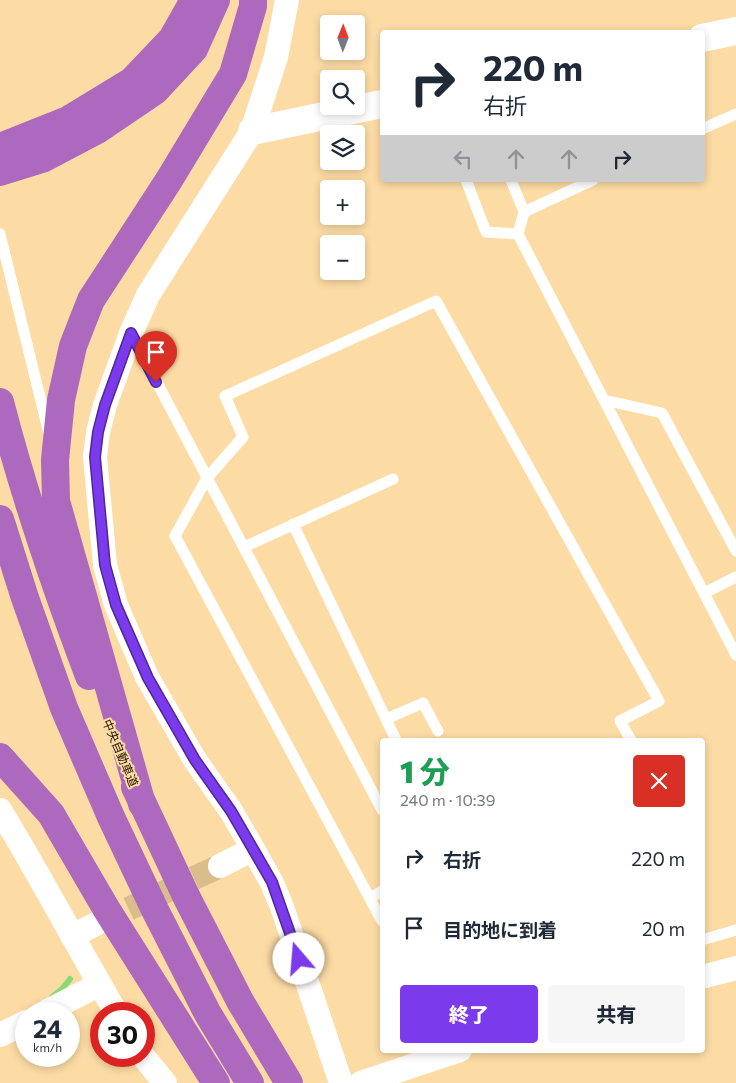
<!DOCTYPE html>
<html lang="ja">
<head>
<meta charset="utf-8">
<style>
  :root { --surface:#fff; --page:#f6f6f7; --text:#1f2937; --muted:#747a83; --accent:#7c3aed }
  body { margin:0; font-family:Commissioner,"Noto Sans JP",sans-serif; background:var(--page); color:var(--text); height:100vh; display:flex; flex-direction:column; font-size:19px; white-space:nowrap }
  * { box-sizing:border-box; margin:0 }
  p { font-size:16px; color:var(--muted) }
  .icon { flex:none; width:28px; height:28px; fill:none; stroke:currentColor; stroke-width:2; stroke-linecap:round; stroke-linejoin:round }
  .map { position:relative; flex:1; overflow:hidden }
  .sheet { position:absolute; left:380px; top:738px; width:325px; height:315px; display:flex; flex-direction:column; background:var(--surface); border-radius:5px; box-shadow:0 2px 8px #0003 }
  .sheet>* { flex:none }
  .banner { position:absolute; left:380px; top:30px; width:325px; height:152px; border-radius:5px; box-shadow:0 2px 8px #0003; background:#fff; color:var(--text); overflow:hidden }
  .needle { width:32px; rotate:1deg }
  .fabs { position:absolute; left:320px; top:15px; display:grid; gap:10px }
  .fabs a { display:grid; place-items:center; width:45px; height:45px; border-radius:5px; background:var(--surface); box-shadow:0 2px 8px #0003; font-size:25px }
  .speed { position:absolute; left:15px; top:1002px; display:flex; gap:10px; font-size:25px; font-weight:700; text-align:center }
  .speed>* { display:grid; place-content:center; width:65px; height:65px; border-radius:50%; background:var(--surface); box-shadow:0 2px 8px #0003; line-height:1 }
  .speed small { font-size:12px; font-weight:400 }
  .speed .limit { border:8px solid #d22; background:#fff; color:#111 }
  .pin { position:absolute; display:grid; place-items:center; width:42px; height:42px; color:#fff; margin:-51px -21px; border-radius:50% 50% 50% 0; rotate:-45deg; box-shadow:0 0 5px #0007 }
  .pin .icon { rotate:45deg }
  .me { position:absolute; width:55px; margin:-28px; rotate:342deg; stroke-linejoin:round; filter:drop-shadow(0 0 4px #0008) }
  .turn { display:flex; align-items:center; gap:18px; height:105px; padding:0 20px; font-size:22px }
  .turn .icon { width:65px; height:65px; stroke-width:2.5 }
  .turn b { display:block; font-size:35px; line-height:42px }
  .lanes { display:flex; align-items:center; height:48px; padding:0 20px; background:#0003; justify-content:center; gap:25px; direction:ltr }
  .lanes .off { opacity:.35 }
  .round { display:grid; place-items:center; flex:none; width:52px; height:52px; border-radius:5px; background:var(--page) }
  .headline { display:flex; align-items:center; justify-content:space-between; height:85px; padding:0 20px }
  h1 { font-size:30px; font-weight:800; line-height:38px; color:#1e9e55 }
  .cta { display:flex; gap:10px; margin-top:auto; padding:10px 20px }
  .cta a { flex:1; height:58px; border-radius:5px; background:var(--accent); color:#fff; font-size:20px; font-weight:800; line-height:58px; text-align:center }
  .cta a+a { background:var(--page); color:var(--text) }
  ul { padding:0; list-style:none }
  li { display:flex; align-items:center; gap:15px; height:70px; padding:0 20px }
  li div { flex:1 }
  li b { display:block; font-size:19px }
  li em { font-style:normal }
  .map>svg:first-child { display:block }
</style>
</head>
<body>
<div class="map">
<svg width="736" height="1083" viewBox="0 0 736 1083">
  <rect width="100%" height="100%" fill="#fcdba4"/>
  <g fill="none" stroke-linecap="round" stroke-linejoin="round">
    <!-- stream -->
    <path stroke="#8ad876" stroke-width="6" d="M 52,997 L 62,989 L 70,979"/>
    <!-- street-tunnel -->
    <path stroke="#dbbd8b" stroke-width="24" stroke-dasharray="24 12" stroke-linecap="butt" d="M 96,924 L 220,866"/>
    <!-- lane -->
    <path stroke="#fff" stroke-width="11" d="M 702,129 L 736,114
      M 466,180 L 486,232 L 518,234 L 736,655
      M 511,180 L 524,212 L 518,234
      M 524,212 L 593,180
      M 0,234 L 49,434
      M 132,335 L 382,810
      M 604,400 L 662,413 L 736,551
      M 293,524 L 396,740
      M 244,547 L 393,479
      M 704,593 L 736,577
      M 386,719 L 423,703 L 438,731
      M 370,898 L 382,891
      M 382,921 L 175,536 L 207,478 L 243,437 L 225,396 L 436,301 L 659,701 L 620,721 L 631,740
      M 702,940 L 736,930"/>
    <!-- street -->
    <path stroke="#fff" stroke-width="24" d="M 0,810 C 41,877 77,946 117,1014
      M 253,849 L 272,883 L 282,907 L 341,1083
      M 220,866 L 253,849 L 231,811 L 195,760 L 147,677 L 116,605 L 105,565 L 95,457 L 98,432 L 105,405 L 131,333 L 148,295 L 252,131 L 276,57 L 287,0
      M 72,936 L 96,924
      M 702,977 L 736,968
      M 42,1014 L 100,984
      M 0,1035 L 26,1022
      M 143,1056 L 165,1083
      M 361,1083 L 460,1050"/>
    <!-- secondary -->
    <path stroke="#fff" stroke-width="28" d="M 702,38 L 736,31
      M 252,131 L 382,104"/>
    <!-- highway -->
    <path stroke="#ac69bd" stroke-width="28" d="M 0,147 L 68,120 L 132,81 L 172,39 L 194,0
      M 0,172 L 42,159 L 99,129 L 155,91 L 194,49 L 216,0
      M 0,402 C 24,495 55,586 89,676
      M 0,519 L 25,598 L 64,708 L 111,817 L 155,910 L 208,1014 L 250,1083
      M 0,757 L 51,814 L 107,910 L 216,1083
      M 135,787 L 187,898 L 240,1001 L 289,1083
      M 142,804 L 56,501 L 55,460 L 61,400 L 73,346 L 91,300 L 169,180 L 233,74 L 253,6 L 253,0"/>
  </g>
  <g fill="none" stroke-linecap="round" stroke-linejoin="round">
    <defs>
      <path id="route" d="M 156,382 L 131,333 L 105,405 L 98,432 L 95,457 L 105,565 L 116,605 L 148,678 L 195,760 L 231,811 L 272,882 L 299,959"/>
    </defs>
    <!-- route casing -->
    <use href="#route" stroke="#51269a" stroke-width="12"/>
    <!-- route -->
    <use href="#route" stroke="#7c3aed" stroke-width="9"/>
  </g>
  <g text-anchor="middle" stroke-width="4" stroke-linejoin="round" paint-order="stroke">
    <!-- street labels -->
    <g font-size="12" fill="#1e1300" stroke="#fcdba4">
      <text transform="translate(120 753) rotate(67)" y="4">中央自動車道</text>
    </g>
  </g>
</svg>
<div class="fabs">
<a><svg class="needle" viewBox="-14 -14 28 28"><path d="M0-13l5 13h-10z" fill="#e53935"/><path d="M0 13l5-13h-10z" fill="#747a83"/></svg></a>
<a><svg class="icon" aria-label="search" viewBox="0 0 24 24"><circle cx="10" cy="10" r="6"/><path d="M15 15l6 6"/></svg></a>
<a><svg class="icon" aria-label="layers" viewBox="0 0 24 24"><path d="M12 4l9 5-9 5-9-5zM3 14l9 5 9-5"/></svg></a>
<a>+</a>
<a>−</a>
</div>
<div class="speed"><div>24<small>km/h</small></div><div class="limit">30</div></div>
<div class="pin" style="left:156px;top:382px;background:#d93025"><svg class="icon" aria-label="arrive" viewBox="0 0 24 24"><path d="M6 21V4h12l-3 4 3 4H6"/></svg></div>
<svg class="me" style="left:299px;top:959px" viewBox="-20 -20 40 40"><circle r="19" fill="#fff"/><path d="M0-13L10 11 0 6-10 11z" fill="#7c3aed"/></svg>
<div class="banner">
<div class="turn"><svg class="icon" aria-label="right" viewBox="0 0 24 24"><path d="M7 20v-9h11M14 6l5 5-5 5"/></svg><div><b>220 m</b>右折</div></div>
<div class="lanes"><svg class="icon off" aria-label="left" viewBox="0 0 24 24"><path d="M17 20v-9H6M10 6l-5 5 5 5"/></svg><svg class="icon off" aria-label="ahead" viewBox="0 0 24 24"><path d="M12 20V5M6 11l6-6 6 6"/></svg><svg class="icon off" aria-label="ahead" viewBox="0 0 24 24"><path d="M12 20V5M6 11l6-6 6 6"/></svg><svg class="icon" aria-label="right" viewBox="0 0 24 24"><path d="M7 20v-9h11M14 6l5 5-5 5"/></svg></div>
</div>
<section class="sheet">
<div class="headline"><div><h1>1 分</h1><p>240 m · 10:39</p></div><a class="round" style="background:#d93025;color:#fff"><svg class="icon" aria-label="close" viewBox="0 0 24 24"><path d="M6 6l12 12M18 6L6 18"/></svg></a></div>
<ul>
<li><svg class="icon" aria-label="right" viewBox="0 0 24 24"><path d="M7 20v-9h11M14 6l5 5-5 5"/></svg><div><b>右折</b></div><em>220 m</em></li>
<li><svg class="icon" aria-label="arrive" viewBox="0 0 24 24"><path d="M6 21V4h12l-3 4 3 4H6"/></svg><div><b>目的地に到着</b></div><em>20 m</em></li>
</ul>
<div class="cta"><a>終了</a><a>共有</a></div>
</section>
</div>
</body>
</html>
